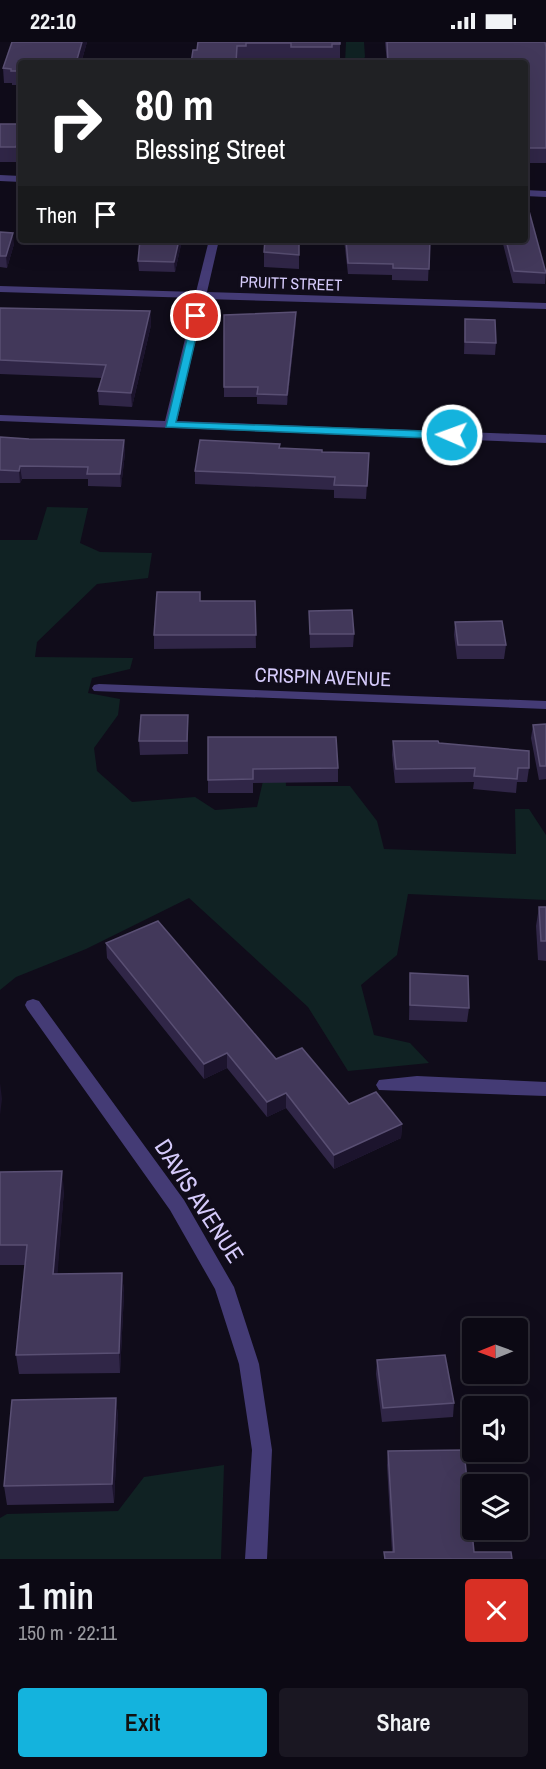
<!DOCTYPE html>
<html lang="en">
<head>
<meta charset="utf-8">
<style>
  :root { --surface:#0c0914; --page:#1a1722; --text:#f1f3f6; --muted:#9a9aa0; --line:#2c2a34; --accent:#14b3dd }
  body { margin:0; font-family:"Archivo Narrow",sans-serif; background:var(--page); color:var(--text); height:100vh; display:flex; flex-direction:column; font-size:22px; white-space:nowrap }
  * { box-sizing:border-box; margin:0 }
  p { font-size:20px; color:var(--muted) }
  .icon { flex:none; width:33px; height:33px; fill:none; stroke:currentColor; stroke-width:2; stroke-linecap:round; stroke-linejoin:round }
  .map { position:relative; height:1517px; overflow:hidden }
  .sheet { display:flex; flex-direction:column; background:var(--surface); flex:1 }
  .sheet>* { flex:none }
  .hud { position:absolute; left:18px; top:18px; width:510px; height:183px; border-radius:6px; box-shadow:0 6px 24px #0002,0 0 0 2px var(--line); background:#202124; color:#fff; overflow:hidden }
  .needle { width:39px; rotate:269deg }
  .fabs { position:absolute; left:462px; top:1276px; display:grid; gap:12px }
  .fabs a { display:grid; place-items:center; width:66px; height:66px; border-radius:6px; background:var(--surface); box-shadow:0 6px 24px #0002,0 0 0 2px var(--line); font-size:30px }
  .pin { position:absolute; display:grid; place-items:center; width:51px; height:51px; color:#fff; margin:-26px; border:3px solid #fff; border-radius:50%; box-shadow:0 2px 6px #0007 }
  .me { position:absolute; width:66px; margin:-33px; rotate:272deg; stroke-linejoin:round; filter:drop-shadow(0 0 4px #0008) }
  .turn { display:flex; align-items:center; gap:21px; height:126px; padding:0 18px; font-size:27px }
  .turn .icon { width:78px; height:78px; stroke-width:2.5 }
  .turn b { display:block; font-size:42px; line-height:51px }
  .then { display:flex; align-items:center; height:57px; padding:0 18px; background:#0003; gap:12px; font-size:22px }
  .round { display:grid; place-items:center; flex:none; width:63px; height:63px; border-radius:6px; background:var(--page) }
  .summary { display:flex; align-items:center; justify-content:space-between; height:102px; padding:0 18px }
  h1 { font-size:36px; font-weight:600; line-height:45px }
  .primary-button { display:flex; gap:12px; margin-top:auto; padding:12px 18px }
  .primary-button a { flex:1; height:69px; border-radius:6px; background:var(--accent); color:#111; font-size:24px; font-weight:600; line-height:69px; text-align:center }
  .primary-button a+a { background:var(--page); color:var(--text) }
  .status { display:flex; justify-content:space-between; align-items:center; height:42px; padding:0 30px; background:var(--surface); direction:ltr }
  .status svg { height:16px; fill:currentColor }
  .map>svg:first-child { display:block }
</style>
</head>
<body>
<div class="status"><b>22:10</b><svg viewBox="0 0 49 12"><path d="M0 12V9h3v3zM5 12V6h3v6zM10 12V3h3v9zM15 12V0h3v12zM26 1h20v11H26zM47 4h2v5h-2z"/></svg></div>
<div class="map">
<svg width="546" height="1517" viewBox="0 0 546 1517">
  <rect width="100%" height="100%" fill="#100c1a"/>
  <!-- green -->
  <path fill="#102223" d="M 346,0 L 364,0 L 365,15 L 360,21 L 345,21 Z
    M 47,465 L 88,466 L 80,501 L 100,510 L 152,511 L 148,536 L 97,542 L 37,600 L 35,615 L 133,616 L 130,627 L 92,636 L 88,651 L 120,657 L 118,673 L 94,706 L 97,729 L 132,760 L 195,755 L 215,768 L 257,765 L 269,713 L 285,713 L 286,744 L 350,744 L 377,779 L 384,807 L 516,812 L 515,767 L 529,767 L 546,793 L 546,858 L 408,852 L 397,913 L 361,943 L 374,993 L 410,1001 L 429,1021 L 348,1029 L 308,965 L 189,856 L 86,907 L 16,935 L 0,948 L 0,498 L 37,498 Z
    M 224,1423 L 221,1517 L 0,1517 L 0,1476 L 7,1472 L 118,1469 L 144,1435 Z"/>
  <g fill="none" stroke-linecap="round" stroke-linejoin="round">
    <!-- street -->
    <path fill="#443b75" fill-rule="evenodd" d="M 0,133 L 21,134 L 21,140 L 0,139 Z
      M 525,148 L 546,149 L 546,155 L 525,154 Z
      M 209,198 L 219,198 L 207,250 L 546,261 L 546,267 L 205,257 L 177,379 L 546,393 L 546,401 L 0,379 L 0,373 L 165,379 L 195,256 L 0,250 L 0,244 L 196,250 Z
      M 99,642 L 546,659 L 546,667 L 94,649 L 92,646 L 94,643 Z
      M 33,957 L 39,959 L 184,1158 L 234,1245 L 259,1322 L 272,1408 L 267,1517 L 245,1517 L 252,1408 L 239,1322 L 215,1247 L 170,1168 L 27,967 L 25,963 L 27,959 Z
      M 417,1034 L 546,1040 L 546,1054 L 379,1048 L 376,1043 L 379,1038 Z"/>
  </g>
  <!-- wall -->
  <path fill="#302647" d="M 12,0 L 87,0 L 81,21 L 21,21 L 21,43 L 12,43 L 12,41 L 4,41 L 3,26 Z
    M 198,0 L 340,0 L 340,16 L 332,16 L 331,19 L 290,19 L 290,16 L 246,16 L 246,19 L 237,19 L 237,21 L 191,21 L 197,8 Z
    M 385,0 L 545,0 L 546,5 L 546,121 L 525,121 L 525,21 L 387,21 Z
    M 0,82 L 21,82 L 18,120 L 0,120 Z
    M 0,190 L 14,202 L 7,226 L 0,225 Z
    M 140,198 L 182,198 L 175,230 L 139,229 L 138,219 Z
    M 299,198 L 299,227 L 264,225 L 264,210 Z
    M 344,198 L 430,198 L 428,239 L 392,238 L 392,233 L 348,232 Z
    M 502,198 L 525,198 L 546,229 L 545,242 L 513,241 Z
    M 0,266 L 150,269 L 151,283 L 132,365 L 99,363 L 98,349 L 102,336 L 0,332 Z
    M 296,270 L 296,280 L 287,363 L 257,362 L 257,355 L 224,355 L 224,273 Z
    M 465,277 L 496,301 L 495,313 L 464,312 Z
    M 0,395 L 29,397 L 124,398 L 125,411 L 121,445 L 88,444 L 88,437 L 22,437 L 20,441 L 0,441 Z
    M 280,406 L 322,410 L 369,411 L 366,457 L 334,456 L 334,448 L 195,442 L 195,429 Z
    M 200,550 L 200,559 L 255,559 L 256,606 L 154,607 L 154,593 Z
    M 309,569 L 354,592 L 353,605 L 310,606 Z
    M 455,580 L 506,603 L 504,617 L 457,617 L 454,593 Z
    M 188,673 L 188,712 L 140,713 L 139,699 Z
    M 546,682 L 546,737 L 539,738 L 531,696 L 533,683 Z
    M 208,695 L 338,726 L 338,740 L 253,741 L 253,751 L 208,751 Z
    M 393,699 L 439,701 L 529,726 L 527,740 L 517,740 L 516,751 L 473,747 L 474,740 L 395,741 L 392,713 Z
    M 539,865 L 546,865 L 546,919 L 538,918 L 536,884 Z
    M 106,901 L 276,1017 L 349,1062 L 402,1082 L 401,1096 L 334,1127 L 286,1066 L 267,1075 L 227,1026 L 204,1037 L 107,916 Z
    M 410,931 L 469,966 L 467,980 L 409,978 Z
    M 0,1130 L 64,1148 L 57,1232 L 122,1231 L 124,1251 L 120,1331 L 19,1332 L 16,1313 L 25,1223 L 0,1223 Z
    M 377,1318 L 454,1361 L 453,1375 L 382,1380 L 376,1332 Z
    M 116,1356 L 118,1376 L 114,1461 L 7,1463 L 4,1444 Z
    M 388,1409 L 474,1510 L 512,1517 L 384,1517 L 384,1510 L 392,1510 L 387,1423 Z"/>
  <!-- shaded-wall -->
  <path fill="#1c142d" d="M 82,0 L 87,0 L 81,21 L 76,21 Z
    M 21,90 L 21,109 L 18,120 L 16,105 Z
    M 13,191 L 14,202 L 7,226 L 6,214 Z
    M 179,198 L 182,198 L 175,230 L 174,220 Z
    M 150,269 L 151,283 L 132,365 L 131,351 Z
    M 296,270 L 296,280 L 287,363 L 287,353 Z
    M 124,398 L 125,411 L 121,445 L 120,432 Z
    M 20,424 L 22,437 L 20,441 L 19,429 Z
    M 227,1011 L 227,1026 L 204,1037 L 204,1022 Z
    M 0,1041 L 2,1057 L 0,1073 Z
    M 286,1051 L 286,1066 L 267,1075 L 267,1060 Z
    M 402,1082 L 401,1096 L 334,1127 L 334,1113 Z
    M 62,1129 L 64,1148 L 56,1252 L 53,1232 Z
    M 122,1231 L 124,1251 L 120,1331 L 119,1311 Z
    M 116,1356 L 118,1376 L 114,1461 L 112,1442 Z"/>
  <!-- building -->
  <path fill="#42385a" stroke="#594f73" stroke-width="1.5" d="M 12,0 L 82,0 L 76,21 L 21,21 L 21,29 L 11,29 L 11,27 L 3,26 Z
    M 198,0 L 340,0 L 340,2 L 332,2 L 332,5 L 291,5 L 291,1 L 246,1 L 246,4 L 237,4 L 236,21 L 191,21 L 193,8 L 197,8 Z
    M 387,0 L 545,0 L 546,5 L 546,106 L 525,106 L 525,21 L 388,21 Z
    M 0,82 L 21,82 L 21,90 L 16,105 L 0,105 Z
    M 525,158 L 526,158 L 546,231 L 514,229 L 506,198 L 525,198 Z
    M 0,190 L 13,191 L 6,214 L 0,214 Z
    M 140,198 L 179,198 L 174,220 L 138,219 Z
    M 265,198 L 299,198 L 299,213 L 264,210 Z
    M 346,198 L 430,198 L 429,227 L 393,226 L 393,222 L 348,221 Z
    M 0,266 L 150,269 L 131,351 L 98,349 L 106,323 L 0,318 Z
    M 296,270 L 287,353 L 257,352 L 258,345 L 224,345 L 224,273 Z
    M 465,277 L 495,278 L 496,301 L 465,300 Z
    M 0,395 L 29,397 L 124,398 L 120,432 L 87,432 L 88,425 L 20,424 L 19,429 L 0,428 Z
    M 200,398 L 280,402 L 279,406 L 322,408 L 322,410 L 369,411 L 367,444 L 334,443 L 335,435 L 195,429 Z
    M 157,550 L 200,550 L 200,559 L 255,559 L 256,593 L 154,593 Z
    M 352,568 L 354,592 L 310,592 L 309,569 Z
    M 502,579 L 506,603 L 458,603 L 455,580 Z
    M 141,673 L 188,673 L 187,699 L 139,699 Z
    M 546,682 L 546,724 L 540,724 L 533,683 Z
    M 208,695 L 336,695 L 338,726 L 253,727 L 253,737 L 208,738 Z
    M 393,699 L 438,699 L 439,701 L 529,709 L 529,726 L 518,726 L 517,737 L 474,734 L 475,726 L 396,727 Z
    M 539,865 L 546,865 L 546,899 L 541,899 Z
    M 158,879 L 276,1017 L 302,1006 L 349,1062 L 376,1050 L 402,1082 L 334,1113 L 286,1051 L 267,1060 L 227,1011 L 204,1022 L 106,901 Z
    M 410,931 L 468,934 L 469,966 L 410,963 Z
    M 62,1129 L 53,1232 L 122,1231 L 119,1311 L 16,1313 L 27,1203 L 0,1203 L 0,1130 Z
    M 445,1313 L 454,1361 L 383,1366 L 377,1318 Z
    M 116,1356 L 112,1442 L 4,1444 L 12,1358 Z
    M 464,1408 L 474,1510 L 511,1510 L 512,1517 L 385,1517 L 384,1510 L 394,1510 L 388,1409 Z"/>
  <!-- route -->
  <path fill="#14b3dd" stroke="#0d7490" stroke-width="1.5" d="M 193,272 L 201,274 L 176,380 L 452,390 L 457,393 L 452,397 L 166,385 Z"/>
  <g text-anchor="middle" stroke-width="6" stroke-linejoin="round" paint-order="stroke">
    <!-- far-street labels -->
    <g font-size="16" fill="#d5cafa" stroke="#100c1a">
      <text transform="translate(291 241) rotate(2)" y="6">PRUITT STREET</text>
    </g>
    <!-- street labels -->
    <g font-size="20" fill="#d5cafa" stroke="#100c1a">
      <text transform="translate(323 635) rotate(2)" y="7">CRISPIN AVENUE</text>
    </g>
    <!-- near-street labels -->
    <g font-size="24" fill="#d5cafa" stroke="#100c1a">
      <text transform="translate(199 1159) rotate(57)" y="8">DAVIS AVENUE</text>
    </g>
  </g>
</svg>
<div class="fabs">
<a><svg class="needle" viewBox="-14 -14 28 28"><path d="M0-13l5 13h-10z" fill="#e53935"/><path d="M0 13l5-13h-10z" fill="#9a9aa0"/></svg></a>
<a><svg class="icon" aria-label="sound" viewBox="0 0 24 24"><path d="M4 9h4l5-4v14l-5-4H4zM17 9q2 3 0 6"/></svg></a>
<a><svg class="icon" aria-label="layers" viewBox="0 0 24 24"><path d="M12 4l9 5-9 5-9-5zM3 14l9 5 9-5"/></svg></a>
</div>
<div class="pin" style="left:196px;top:274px;background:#d93025"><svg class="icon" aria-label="arrive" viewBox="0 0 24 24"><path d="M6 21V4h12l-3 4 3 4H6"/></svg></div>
<svg class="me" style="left:452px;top:393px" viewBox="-20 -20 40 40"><circle r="17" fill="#14b3dd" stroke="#fff" stroke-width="3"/><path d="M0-11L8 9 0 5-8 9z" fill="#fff"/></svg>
<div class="hud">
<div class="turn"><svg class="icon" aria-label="right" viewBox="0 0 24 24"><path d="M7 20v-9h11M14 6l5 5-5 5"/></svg><div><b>80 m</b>Blessing Street</div></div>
<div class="then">Then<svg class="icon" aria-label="arrive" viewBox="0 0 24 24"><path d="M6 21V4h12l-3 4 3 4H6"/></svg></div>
</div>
</div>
<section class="sheet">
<div class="summary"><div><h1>1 min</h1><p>150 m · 22:11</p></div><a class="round" style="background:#d93025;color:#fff"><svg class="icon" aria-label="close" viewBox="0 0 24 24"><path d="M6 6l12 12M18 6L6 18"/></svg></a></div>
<div class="primary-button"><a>Exit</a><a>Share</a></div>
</section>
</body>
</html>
